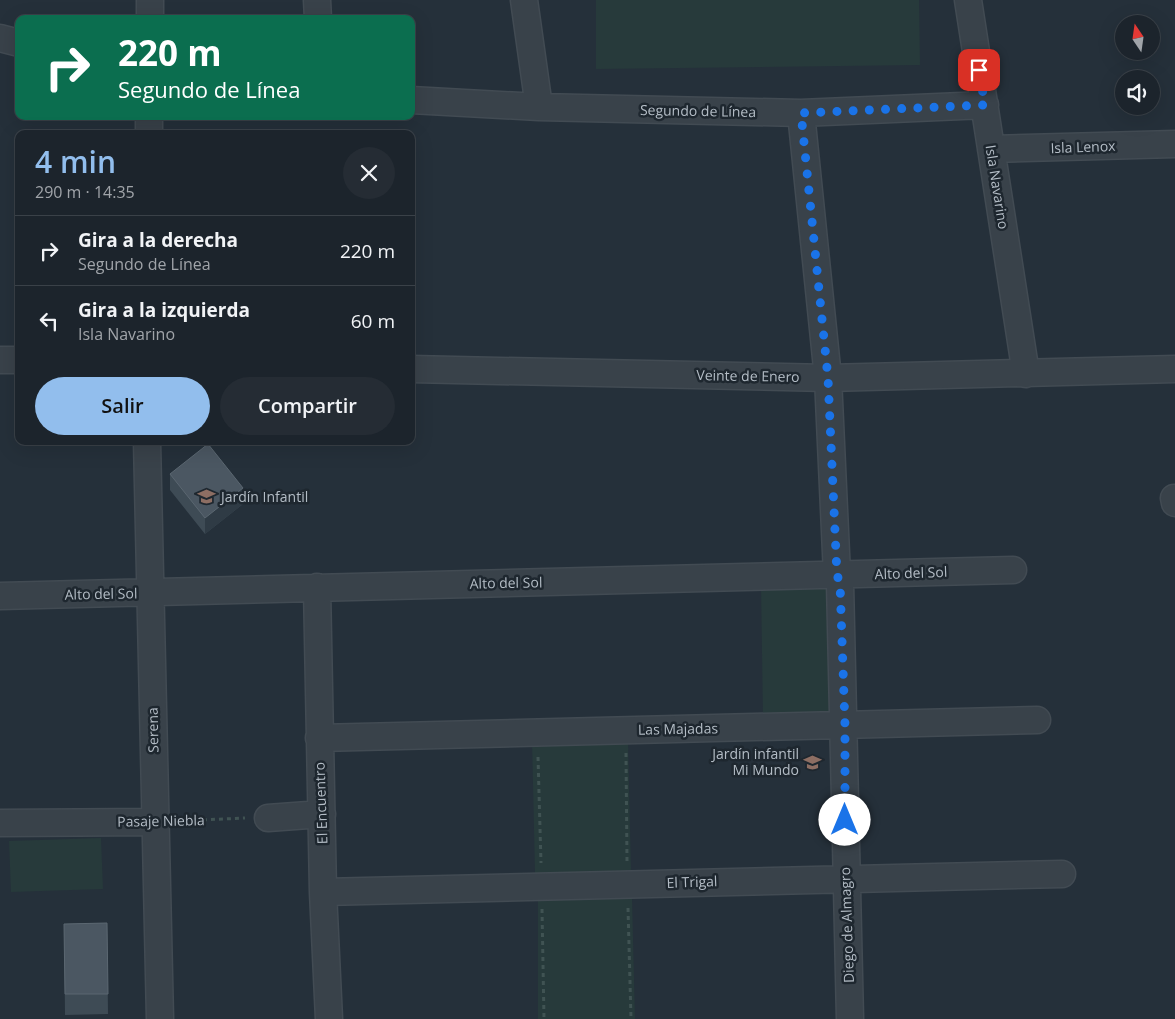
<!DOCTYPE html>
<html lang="es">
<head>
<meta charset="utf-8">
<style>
  :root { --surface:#1c242c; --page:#252c34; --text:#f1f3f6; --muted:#a0a4a9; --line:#3a4148; --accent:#92beed }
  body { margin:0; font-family:"Open Sans",sans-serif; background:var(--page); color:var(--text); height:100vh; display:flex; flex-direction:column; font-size:19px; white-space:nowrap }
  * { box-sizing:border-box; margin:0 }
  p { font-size:16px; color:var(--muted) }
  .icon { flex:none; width:28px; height:28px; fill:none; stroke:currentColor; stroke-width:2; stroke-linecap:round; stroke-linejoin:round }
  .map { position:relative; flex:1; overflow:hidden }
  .panel { position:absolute; left:15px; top:130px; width:400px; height:315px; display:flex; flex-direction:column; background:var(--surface); border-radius:10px; box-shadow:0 5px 20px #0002,0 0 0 1px var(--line) }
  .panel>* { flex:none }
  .guide { position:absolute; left:15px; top:15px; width:400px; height:105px; border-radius:10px; box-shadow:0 5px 20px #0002,0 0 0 1px var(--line); background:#0b6e4f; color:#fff; overflow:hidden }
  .needle { width:32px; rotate:347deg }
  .controls { position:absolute; left:1115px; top:15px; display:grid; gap:10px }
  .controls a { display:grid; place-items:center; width:45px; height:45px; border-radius:50%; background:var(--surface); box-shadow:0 5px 20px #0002,0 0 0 1px var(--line); font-size:25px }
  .pin { position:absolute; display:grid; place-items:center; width:42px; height:42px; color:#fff; margin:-21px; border-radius:10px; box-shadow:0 2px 8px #0006 }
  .me { position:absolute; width:55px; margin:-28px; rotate:0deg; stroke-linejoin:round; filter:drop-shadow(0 0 4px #0008) }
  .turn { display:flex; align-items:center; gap:18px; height:105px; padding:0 20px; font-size:22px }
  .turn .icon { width:65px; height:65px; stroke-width:2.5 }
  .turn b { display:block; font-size:35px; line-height:42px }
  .round { display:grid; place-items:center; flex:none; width:52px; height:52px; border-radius:26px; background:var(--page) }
  .headline { display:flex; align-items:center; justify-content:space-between; height:85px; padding:0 20px }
  h1 { font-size:30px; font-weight:600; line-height:38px; color:var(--accent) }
  .action { display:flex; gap:10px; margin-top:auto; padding:10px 20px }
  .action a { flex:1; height:58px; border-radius:30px; background:var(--accent); color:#111; font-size:20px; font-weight:600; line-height:58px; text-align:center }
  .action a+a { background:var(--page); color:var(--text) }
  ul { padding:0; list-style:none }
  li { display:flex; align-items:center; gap:15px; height:70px; padding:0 20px; border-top:1px solid var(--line) }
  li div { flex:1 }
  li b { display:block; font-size:19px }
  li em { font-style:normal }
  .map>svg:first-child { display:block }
</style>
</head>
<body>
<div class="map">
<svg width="1175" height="1019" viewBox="0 0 1175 1019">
  <rect width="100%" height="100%" fill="#25303a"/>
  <!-- green -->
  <path fill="#273a3b" d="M 596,0 L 919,0 L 920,65 L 596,69 Z
    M 828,584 L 834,719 L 763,720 L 761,586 Z
    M 532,740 L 628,740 L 631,872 L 535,874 Z
    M 101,838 L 103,889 L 11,892 L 9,841 Z
    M 632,897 L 635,1019 L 538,1019 L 538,899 Z"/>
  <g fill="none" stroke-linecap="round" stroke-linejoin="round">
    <defs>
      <path id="minor" d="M 317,0 L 318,19
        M 524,0 L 539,107
        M 968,0 L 1026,374
        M 150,19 L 150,0
        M 0,38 L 19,43
        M 411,100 L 539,107 L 801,113 L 985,105
        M 801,113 L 828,378 L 837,575 L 840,583 L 850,1019
        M 149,134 L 149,116
        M 991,149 L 1175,144
        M 0,360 L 19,360
        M 411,369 L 828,378 L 1175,369
        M 147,441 L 160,1019
        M 1174,498 L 1175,503
        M 317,587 L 323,892 L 329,1019
        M 0,596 L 1013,570
        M 319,738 L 1037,720
        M 268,818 L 322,814
        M 0,823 L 155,822
        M 323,892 L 1062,874"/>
    </defs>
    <!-- minor casing -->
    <use href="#minor" stroke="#424b53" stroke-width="29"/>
    <!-- path -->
    <path stroke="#405353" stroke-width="3" stroke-dasharray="4 4" stroke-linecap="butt" d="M 626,753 L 627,862
      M 538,757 L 541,863
      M 179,821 L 245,818
      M 628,908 L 631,1019
      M 542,909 L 544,1019"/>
    <!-- minor -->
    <use href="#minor" stroke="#39424a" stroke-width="26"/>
  </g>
  <!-- wall -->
  <path fill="#3e4b55" d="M 170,474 L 243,504 L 205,534 L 170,490 Z
    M 107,923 L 108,1014 L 65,1015 L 64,924 Z"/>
  <!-- shaded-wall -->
  <path fill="#2f3b45" d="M 243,488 L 243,504 L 205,534 L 205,518 Z"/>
  <!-- building -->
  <path fill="#4b5762" stroke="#5b6771" d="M 208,444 L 243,488 L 205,518 L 170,474 Z
    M 107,923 L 108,994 L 65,994 L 64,924 Z"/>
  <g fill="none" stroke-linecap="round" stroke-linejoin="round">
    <!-- route -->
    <path stroke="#1a73e8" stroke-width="9" stroke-dasharray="0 16.2" d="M 845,820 L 845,725 L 840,583 L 837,575 L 828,378 L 801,113 L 985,105 L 979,70"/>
  </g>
  <!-- icons -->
  <defs>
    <symbol id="school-bare" viewBox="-9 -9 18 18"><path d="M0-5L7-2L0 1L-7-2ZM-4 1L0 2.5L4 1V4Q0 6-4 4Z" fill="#8d6e63" stroke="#1e272f" stroke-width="2.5" paint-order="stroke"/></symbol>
  </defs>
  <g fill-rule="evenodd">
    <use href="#school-bare" x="194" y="484" width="25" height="25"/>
    <use href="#school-bare" x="800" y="750" width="25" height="25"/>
  </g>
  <g text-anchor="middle" stroke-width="5" stroke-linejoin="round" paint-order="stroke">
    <!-- street labels -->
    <g font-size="14" fill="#b4bdc6" stroke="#1e272f">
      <text transform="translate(698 111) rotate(1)" y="5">Segundo de Línea</text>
      <text transform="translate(1083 147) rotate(-2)" y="5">Isla Lenox</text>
      <text transform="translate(997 187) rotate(81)" y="5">Isla Navarino</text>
      <text transform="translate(748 376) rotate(1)" y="5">Veinte de Enero</text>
      <text transform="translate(911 573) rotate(-2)" y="5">Alto del Sol</text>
      <text transform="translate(506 583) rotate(-1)" y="5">Alto del Sol</text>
      <text transform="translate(101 594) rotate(-1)" y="5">Alto del Sol</text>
      <text transform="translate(678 729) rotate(-1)" y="5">Las Majadas</text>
      <text transform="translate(153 730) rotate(-91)" y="5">Serena</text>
      <text transform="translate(321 803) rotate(-92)" y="5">El Encuentro</text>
      <text transform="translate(161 821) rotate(-1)" y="5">Pasaje Niebla</text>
      <text transform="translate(692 882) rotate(-2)" y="5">El Trigal</text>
      <text transform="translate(847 925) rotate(-92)" y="5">Diego de Almagro</text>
    </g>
    <!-- poi labels -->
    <g font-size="14" fill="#b4bdc6" stroke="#1e272f" text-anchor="start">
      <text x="221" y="502">Jardín Infantil</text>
      <text x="799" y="759" text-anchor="end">Jardín infantil<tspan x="799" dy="16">Mi Mundo</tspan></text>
    </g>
  </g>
</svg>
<div class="controls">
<a><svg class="needle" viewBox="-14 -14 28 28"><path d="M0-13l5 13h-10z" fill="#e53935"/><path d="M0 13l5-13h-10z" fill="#a0a4a9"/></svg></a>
<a><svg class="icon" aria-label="sound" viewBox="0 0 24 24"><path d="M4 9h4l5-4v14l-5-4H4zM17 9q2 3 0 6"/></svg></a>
</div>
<div class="pin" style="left:979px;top:70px;background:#d93025"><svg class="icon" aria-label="arrive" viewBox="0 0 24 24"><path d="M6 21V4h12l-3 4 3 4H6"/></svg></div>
<svg class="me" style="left:845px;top:820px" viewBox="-20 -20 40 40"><circle r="19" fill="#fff"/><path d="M0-13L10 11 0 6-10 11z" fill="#1a73e8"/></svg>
<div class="guide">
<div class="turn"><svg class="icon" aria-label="right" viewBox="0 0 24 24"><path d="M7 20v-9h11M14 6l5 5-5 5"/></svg><div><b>220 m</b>Segundo de Línea</div></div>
</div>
<section class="panel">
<div class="headline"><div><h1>4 min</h1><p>290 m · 14:35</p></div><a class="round"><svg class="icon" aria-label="close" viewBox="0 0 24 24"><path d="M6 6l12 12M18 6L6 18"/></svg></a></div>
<ul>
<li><svg class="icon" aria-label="right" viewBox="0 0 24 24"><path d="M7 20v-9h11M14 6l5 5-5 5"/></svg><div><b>Gira a la derecha</b><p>Segundo de Línea</p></div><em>220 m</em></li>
<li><svg class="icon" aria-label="left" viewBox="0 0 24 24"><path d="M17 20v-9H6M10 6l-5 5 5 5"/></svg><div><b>Gira a la izquierda</b><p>Isla Navarino</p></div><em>60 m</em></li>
</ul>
<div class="action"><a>Salir</a><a>Compartir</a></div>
</section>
</div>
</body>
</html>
